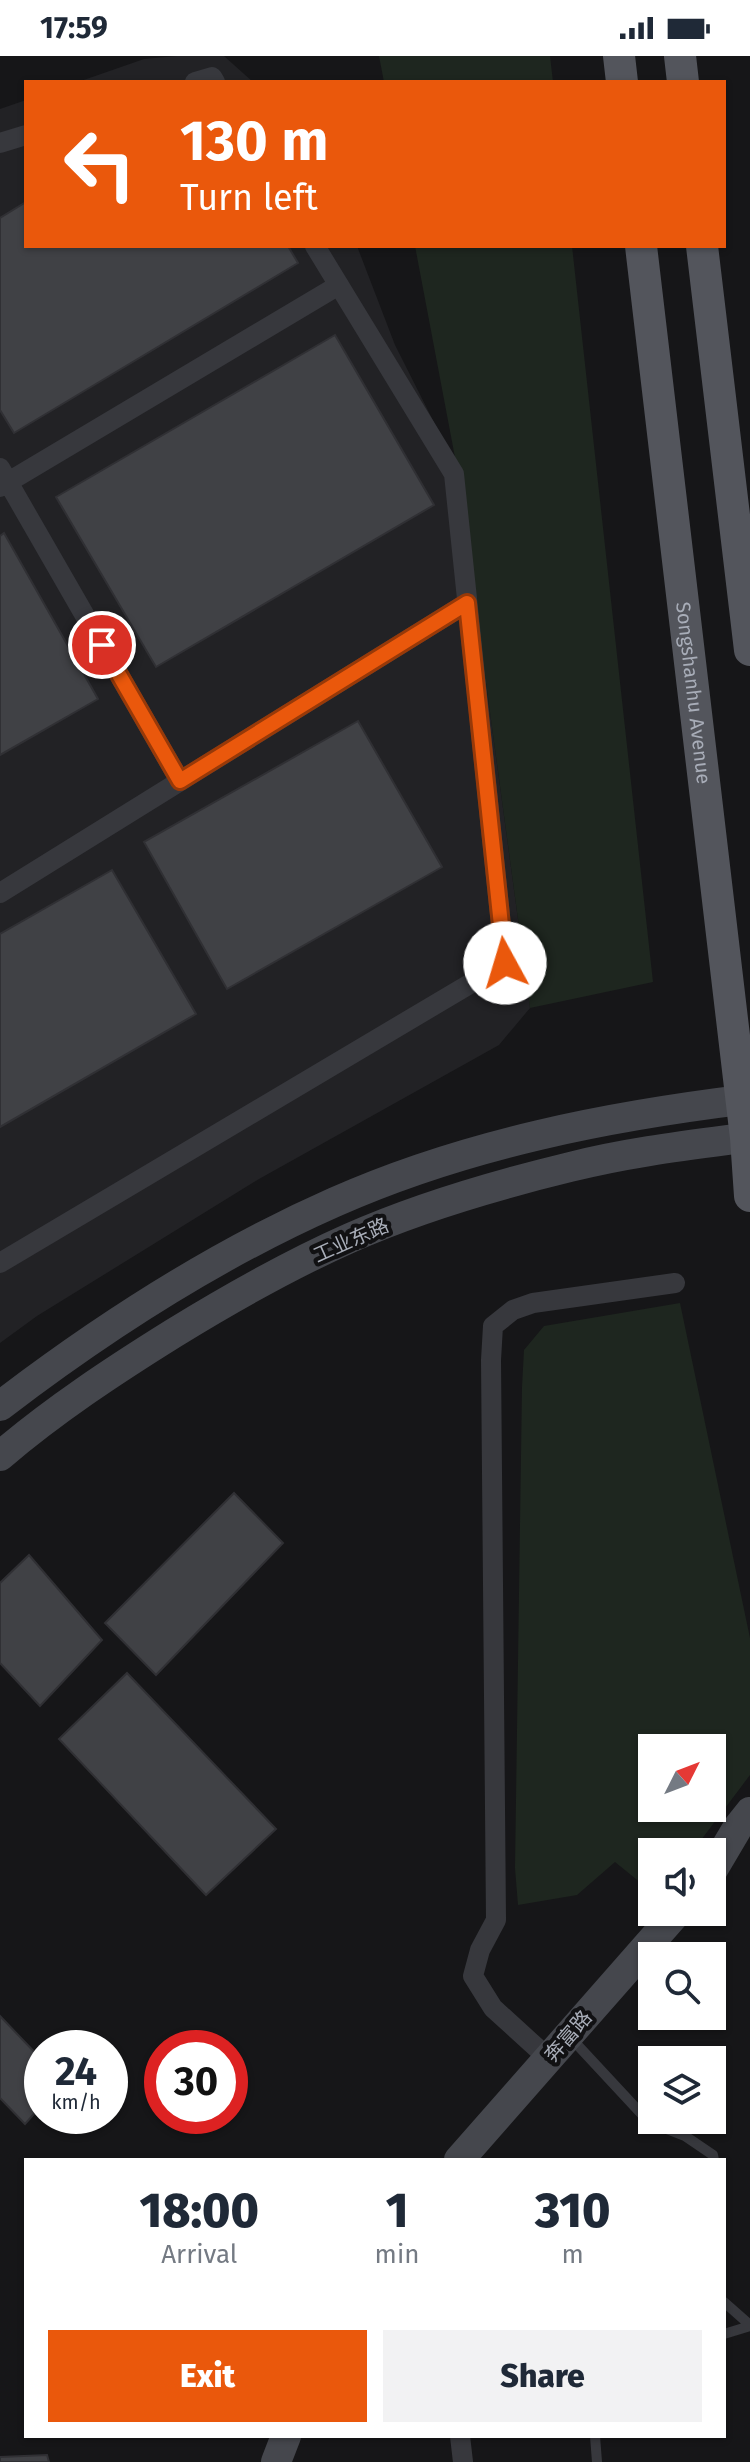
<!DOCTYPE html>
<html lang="en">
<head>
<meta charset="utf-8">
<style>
  :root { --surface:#fff; --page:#f2f2f3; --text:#1f2937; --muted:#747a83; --accent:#ea580c }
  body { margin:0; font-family:"Fira Sans","Noto Sans SC",sans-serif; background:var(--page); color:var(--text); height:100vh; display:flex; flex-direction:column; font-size:30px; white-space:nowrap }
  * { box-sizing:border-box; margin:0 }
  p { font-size:26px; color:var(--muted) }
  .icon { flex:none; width:44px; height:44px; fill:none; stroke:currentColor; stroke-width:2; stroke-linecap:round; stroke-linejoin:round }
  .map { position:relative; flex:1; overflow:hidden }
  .sheet { position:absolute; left:24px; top:2102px; width:702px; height:280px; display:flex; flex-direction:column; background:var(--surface); border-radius:0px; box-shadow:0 2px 6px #0004 }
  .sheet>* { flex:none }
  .hud { position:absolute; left:24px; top:24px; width:702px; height:168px; border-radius:0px; box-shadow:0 2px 6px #0004; background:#ea580c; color:#fff; overflow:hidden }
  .needle { width:52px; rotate:48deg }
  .tools { position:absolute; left:638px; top:1678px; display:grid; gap:16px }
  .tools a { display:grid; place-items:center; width:88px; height:88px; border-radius:0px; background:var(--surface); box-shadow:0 2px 6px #0004; font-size:40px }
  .speed { position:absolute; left:24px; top:1974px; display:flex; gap:16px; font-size:40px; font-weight:700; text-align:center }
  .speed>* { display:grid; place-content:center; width:104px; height:104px; border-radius:50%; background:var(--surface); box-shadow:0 2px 6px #0004; line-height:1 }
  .speed small { font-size:20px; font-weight:400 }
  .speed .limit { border:12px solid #d22; background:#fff; color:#111 }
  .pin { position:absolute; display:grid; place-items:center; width:68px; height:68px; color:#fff; margin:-34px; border:4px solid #fff; border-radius:50%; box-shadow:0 2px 8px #0007 }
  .me { position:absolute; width:88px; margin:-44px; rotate:354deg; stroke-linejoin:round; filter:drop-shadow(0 0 6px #0008) }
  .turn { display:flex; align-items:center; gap:28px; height:168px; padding:0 24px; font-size:36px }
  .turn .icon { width:104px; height:104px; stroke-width:2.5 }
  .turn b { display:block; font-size:56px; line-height:68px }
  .eta { display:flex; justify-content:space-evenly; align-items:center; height:136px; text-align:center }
  .eta b { font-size:48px; font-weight:800; line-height:56px }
  .action { display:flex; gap:16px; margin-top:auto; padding:16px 24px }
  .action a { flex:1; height:92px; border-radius:0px; background:var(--accent); color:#fff; font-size:32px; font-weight:800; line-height:92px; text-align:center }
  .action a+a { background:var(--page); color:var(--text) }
  .status { display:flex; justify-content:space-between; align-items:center; height:56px; padding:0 40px; background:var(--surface); direction:ltr }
  .status svg { height:22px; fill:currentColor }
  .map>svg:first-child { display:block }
</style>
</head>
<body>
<div class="status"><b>17:59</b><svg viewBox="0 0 49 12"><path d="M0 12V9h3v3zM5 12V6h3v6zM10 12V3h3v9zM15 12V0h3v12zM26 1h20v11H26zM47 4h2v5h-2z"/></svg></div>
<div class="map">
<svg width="750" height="2406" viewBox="0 0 750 2406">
  <rect width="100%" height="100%" fill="#161618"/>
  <!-- built -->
  <path fill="#222225" d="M 177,0 L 224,0 L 253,26 L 78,26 L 144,3 Z
    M 26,44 L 26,190 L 357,190 L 395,289 L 457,412 L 530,952 L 499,989 L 259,1123 L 37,1260 L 0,1287 L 0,53 Z"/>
  <!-- green -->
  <path fill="#1e261f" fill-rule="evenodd" d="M 379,0 L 550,0 L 553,26 L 384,26 Z
    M 415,190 L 572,190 L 653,926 L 530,952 L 457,412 Z
    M 680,1247 L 750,1582 L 750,1719 L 692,1796 L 652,1796 L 652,1836 L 615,1806 L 577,1839 L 518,1849 L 515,1812 L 522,1331 L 524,1294 L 544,1270 ZM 652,1692 L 712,1692 L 712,1752 L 652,1752 Z"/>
  <!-- building -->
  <path fill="#404145" stroke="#303034" stroke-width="2" d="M 26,146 L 26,190 L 288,190 L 298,207 L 14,377 L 0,354 L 0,162 Z
    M 335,279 L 434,449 L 156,611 L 56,441 Z
    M 4,477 L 98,643 L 0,699 L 0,480 Z
    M 358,665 L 442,811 L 227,933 L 144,786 Z
    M 112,814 L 196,958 L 0,1071 L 0,878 Z
    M 234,1437 L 283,1487 L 156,1619 L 105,1567 Z
    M 29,1499 L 102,1584 L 40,1650 L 0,1607 L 0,1527 Z
    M 127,1617 L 276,1773 L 206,1839 L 59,1683 Z
    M 0,1960 L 42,2004 L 42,2049 L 25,2068 L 0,2042 Z
    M 47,2399 L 49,2406 L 0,2406 L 0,2401 Z"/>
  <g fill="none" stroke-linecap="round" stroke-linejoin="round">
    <!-- lane -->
    <path stroke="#37383d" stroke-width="10" d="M 570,1981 L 649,2066 L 685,2080 L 713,2099 L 714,2104
      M 724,2246 L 750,2269
      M 724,2278 L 750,2270
      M 595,2380 L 597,2406"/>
    <!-- street -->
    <path stroke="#37383d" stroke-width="20" d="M 195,26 L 212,21 L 215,26
      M 0,87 L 26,79
      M 0,412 L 180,725
      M 0,431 L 339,229
      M 0,837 L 467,547
      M 0,1207 L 505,907 L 454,418 L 315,190
      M 548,2002 L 493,1952 L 473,1920 L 480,1894 L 496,1864 L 491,1304 L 493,1270 L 513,1254 L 533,1247 L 675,1227
      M 460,2380 L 463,2406"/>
    <!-- secondary -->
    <path stroke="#45474d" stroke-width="30" d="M 0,1350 C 102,1272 217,1198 335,1146 C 466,1088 609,1060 750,1043
      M 0,1400 C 54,1354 113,1315 174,1277 C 231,1242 289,1209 350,1182 C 420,1151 496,1129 570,1111 C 629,1096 690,1089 750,1081
      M 712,1815 L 738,1771 L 750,1756
      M 459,2104 L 677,1856
      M 276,2406 L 286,2380"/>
    <!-- primary -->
    <g stroke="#53555c" stroke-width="32">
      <path d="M 619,0 L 622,26"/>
      <path d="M 680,0 L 683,26"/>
      <path id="s1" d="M 641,190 L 746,1082 L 750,1140"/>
      <path d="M 702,190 L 750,594"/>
    </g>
  </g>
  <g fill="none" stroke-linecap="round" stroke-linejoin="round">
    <defs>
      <path id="route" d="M 102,589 L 180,725 L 467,547 L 505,907"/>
    </defs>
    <!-- route casing -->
    <use href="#route" stroke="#983908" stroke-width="20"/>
    <!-- route -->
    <use href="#route" stroke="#ea580c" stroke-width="14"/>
  </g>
  <g text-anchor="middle" stroke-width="8" stroke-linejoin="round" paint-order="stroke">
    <!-- street labels -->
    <g font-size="20" fill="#a8adb8" stroke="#111113">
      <text dy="7" stroke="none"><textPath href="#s1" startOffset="450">Songshanhu Avenue</textPath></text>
      <text transform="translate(351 1184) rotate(-24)" y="7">工业东路</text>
      <text transform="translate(568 1980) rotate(-49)" y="7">奔富路</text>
    </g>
  </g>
</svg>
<div class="tools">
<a><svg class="needle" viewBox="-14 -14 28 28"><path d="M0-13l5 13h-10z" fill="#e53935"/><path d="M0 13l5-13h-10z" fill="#747a83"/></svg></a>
<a><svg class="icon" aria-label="sound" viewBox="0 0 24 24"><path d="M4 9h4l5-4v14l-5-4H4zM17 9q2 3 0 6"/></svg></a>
<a><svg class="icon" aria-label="search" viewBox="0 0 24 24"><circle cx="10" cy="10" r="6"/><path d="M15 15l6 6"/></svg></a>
<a><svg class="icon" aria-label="layers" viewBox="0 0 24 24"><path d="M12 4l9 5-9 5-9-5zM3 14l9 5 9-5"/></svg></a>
</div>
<div class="speed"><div>24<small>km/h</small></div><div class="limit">30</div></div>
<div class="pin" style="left:102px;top:589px;background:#d93025"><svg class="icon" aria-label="arrive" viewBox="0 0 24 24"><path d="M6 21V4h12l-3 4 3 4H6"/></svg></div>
<svg class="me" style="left:505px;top:907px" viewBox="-20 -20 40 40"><circle r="19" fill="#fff"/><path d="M0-13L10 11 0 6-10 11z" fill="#ea580c"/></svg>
<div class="hud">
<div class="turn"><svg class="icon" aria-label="left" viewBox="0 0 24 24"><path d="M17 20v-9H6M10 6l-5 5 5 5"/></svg><div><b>130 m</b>Turn left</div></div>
</div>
<section class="sheet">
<div class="eta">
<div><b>18:00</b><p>Arrival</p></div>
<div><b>1</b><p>min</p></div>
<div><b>310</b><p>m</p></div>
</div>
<div class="action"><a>Exit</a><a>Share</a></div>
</section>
</div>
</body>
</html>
